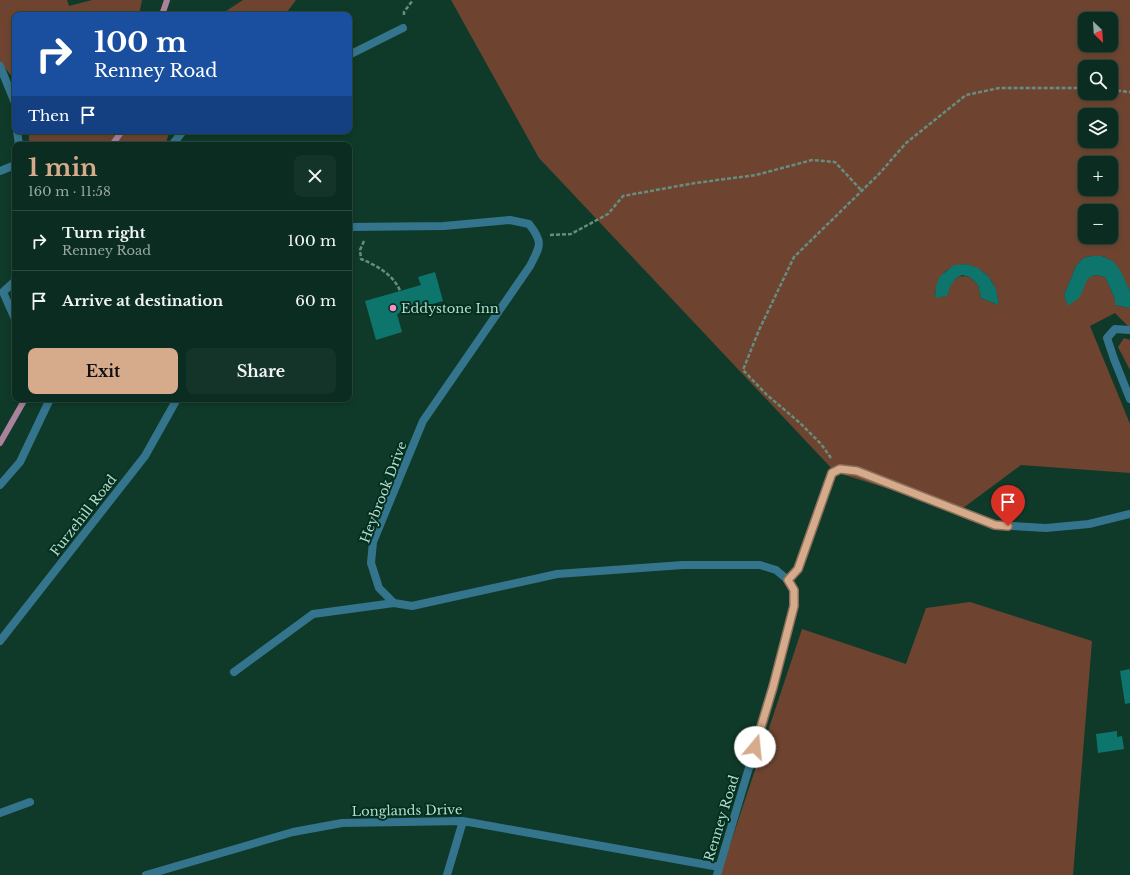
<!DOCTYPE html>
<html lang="en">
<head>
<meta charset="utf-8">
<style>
  :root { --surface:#0b2c20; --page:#143429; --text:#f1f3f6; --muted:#9aa7a5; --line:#2b483e; --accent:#d6ab8b }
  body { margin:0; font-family:"Libre Baskerville",serif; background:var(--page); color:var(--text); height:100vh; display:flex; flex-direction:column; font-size:15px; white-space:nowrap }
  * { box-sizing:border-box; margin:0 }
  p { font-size:13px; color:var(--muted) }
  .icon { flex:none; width:22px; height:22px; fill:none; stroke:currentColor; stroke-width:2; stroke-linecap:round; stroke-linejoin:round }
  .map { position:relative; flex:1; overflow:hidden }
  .panel { position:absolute; left:12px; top:142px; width:340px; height:260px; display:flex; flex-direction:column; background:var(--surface); border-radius:8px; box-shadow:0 2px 6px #0003,0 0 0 1px var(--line) }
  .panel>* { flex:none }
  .hud { position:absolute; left:12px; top:12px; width:340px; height:122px; border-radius:8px; box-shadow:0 2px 6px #0003,0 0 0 1px var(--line); background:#1a4fa0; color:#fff; overflow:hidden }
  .needle { width:26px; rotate:155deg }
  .controls { position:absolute; left:1078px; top:12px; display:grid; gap:8px }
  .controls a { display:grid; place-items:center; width:40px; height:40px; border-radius:8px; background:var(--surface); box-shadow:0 2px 6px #0003,0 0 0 1px var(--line); font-size:20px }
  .pin { position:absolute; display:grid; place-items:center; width:34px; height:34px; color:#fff; margin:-41px -17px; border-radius:50% 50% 50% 0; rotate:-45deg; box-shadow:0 0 4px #0007 }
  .pin .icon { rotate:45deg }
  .me { position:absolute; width:44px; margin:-22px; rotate:17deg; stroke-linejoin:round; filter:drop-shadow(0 0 3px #0008) }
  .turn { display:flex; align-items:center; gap:14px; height:84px; padding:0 16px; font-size:18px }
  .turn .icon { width:52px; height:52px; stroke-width:2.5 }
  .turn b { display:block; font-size:28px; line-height:34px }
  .then { display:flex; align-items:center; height:38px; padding:0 16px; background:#0003; gap:8px; font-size:15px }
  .round { display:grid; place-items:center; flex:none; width:42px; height:42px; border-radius:8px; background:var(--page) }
  .headline { display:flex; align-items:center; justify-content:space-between; height:68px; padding:0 16px }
  h1 { font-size:24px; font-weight:800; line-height:30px; color:var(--accent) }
  .cta { display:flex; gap:8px; margin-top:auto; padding:8px 16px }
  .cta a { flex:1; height:46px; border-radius:8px; background:var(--accent); color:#111; font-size:16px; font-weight:800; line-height:46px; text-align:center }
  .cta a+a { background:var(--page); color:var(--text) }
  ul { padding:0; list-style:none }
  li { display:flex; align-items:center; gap:12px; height:60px; padding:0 16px; border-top:1px solid var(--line) }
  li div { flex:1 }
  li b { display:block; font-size:15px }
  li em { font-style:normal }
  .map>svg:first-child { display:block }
</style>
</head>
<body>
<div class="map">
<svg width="1130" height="875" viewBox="0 0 1130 875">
  <rect width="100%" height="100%" fill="#0f3a2a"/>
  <!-- green -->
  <path fill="#6e4431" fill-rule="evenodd" d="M 0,0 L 67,0 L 69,6 L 92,0 L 142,0 L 139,15 L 15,15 L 15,80 L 0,62 Z
    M 243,0 L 296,0 L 287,12 L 282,15 L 220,15 Z
    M 451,0 L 1130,0 L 1130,291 L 1113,261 L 1102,256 L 1092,256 L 1083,258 L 1076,266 L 1064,295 L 1068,305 C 1074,298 1084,279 1092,276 C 1096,274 1101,276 1105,277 L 1115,299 L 1115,305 L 1130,308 L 1130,328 L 1115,313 L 1090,326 L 1130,424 L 1130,473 L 1021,465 L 959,511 L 835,472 L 539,158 ZM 1085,19 L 1111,19 L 1111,45 L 1085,45 ZM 1085,67 L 1111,67 L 1111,93 L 1085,93 ZM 1085,115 L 1111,115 L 1111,141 L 1085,141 ZM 1085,163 L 1111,163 L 1111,189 L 1085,189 ZM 1085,211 L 1111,211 L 1111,237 L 1085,237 ZM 966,264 C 989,272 995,280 999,305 L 981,298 L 978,285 L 970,277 C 954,274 951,282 947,296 L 935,297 C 937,277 944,266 966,264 Z
    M 29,131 L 170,131 L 165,145 L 29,145 Z
    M 1124,338 L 1130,340 L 1130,370 L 1118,347 Z
    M 970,602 L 1092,641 L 1073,875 L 720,875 L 802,629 L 906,664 L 926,608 Z"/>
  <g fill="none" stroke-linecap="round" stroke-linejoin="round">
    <!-- stream -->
    <path stroke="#aa829b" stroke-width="6" d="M 162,15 L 167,0
      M 112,145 L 122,131
      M 0,443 L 25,399"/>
  </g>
  <!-- building -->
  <path fill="#0d756c" d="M 1092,256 L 1102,256 L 1113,261 L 1120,270 L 1130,291 L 1130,308 L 1115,305 L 1115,299 L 1105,277 L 1096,275 L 1092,276 L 1087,280 L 1080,297 L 1068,306 L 1064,295 L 1076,266 L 1083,258 Z
    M 966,264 L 978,268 L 989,277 L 996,289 L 999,305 L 981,298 L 978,285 L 970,277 L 962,275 L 955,279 L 950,287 L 947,296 L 935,298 L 936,286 L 940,276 L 954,265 Z
    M 435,272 L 443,301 L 397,314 L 402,332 L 376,340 L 365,301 L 421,285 L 418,277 Z
    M 1130,669 L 1130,703 L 1125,704 L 1120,671 Z
    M 1117,731 L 1117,737 L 1122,736 L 1124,749 L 1098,753 L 1096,734 Z"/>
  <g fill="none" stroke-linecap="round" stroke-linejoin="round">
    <!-- path -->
    <path stroke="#668e7e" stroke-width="2.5" stroke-dasharray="4 2" stroke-linecap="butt" d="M 404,15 L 404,12 L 413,0
      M 1111,90 L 1130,92
      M 550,235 L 571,234 L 608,214 L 623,196 L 695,183 L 756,175 L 812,160 L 835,162 L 862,191
      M 364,241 L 360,250 L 361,259 C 376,265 394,275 400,291
      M 831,458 L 821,444 L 800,423 L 767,395 L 743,370 L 759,330 L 794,257 L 879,174 L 906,143 L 966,95 L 999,88 L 1085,88"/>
    <!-- service -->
    <path stroke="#34758d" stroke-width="8" d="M 0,66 L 15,103
      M 17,131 L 19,145
      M 15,281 L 3,292 L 15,319
      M 1130,330 L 1115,329 L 1107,338 L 1114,359 L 1130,399"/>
    <!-- minor -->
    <path stroke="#34758d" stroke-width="8" d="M 349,55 L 403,28
      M 172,145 L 183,131
      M 0,171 L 15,165
      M 349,227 L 444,226 L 510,220 L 529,224 C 544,243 540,246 530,266 L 423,421 L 373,542 L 371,563 L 379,588 L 394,603 L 412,606 L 557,574 L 683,565 L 760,565 L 776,570 L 788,580
      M 0,485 L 20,462 L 50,399
      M 0,641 L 145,456 L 177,399
      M 234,672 L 313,614 L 394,603
      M 0,813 L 30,802
      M 146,875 L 293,832 L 342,823 L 463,821 L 719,867
      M 447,875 L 463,821
      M 717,875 L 773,687 L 794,606 L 793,590 L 788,580 L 798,569 L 832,473 L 840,469 L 857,471 L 995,525 L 1046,528 L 1089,524 L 1130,514"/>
  </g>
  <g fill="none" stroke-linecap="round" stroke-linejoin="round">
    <defs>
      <path id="route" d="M 755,747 L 773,687 L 794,606 L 794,590 L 788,580 L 798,569 L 832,473 L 840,469 L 857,471 L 995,525 L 1008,526"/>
    </defs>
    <!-- route casing -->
    <use href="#route" stroke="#8b6f5a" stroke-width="10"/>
    <!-- route -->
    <use href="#route" stroke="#d6ab8b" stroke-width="7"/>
  </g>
  <!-- markers -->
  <circle fill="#f890cc" stroke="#032f20" stroke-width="1.5" cx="393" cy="308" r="4"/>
  <g text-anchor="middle" stroke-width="4" stroke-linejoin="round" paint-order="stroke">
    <!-- poi labels -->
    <g font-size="13" fill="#b7dccb" stroke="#032f20" text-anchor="start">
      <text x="401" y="313">Eddystone Inn</text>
    </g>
    <!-- street labels -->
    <g font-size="13" fill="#b7dccb" stroke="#032f20">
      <text transform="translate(383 492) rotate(-69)" y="5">Heybrook Drive</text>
      <text transform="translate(83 515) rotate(-52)" y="5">Furzehill Road</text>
      <text transform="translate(407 810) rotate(-1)" y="5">Longlands Drive</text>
      <text transform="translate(721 818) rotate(-73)" y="5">Renney Road</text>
    </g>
  </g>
</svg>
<div class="controls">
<a><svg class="needle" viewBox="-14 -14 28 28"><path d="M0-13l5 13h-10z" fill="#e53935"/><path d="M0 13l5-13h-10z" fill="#9aa7a5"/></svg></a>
<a><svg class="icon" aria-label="search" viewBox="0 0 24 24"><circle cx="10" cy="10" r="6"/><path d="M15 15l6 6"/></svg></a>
<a><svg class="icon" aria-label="layers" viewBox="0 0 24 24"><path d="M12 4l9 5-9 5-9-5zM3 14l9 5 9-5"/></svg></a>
<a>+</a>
<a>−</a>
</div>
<div class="pin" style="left:1008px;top:526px;background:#d93025"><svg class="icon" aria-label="arrive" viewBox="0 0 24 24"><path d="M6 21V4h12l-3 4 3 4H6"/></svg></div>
<svg class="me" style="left:755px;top:747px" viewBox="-20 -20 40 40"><circle r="19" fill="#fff"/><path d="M0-13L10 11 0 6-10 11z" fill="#d6ab8b"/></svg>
<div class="hud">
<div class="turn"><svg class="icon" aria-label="right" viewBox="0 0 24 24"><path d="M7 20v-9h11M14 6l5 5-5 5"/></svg><div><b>100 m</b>Renney Road</div></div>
<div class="then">Then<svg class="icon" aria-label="arrive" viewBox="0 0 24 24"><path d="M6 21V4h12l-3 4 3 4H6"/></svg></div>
</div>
<section class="panel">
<div class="headline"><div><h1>1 min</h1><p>160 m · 11:58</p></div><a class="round"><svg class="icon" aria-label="close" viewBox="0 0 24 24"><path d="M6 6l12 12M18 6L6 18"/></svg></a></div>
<ul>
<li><svg class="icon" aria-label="right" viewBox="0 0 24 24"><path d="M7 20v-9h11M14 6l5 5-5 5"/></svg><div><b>Turn right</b><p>Renney Road</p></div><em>100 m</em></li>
<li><svg class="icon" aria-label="arrive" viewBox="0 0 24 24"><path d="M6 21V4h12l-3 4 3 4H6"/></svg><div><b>Arrive at destination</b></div><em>60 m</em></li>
</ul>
<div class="cta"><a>Exit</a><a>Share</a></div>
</section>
</div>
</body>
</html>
